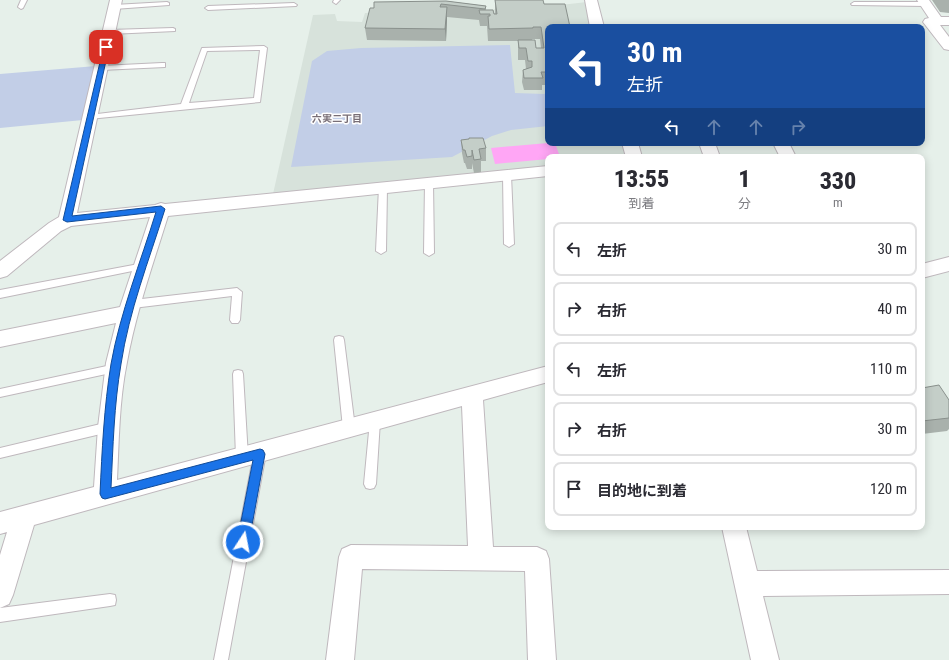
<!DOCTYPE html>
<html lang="ja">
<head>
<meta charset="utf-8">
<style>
  :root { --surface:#fff; --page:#f2f2f3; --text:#2b2b33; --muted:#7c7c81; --line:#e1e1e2 }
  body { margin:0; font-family:"Roboto Condensed","Noto Sans JP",sans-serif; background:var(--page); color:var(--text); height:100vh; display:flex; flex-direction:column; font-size:15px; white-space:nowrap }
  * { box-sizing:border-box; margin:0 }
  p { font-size:13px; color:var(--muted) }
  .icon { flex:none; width:22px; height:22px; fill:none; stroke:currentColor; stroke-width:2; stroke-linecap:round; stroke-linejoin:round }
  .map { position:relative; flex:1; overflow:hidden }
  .panel { position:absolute; left:545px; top:154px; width:380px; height:376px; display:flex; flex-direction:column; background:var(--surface); border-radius:8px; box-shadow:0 2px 10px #0003 }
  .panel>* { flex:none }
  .top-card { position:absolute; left:545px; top:24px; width:380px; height:122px; border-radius:8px; box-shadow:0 2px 10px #0003; background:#1a4fa0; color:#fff; overflow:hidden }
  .pin { position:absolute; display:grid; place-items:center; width:34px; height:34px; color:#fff; margin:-17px; border-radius:8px; box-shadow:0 2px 6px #0006 }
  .me { position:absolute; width:44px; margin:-22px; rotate:11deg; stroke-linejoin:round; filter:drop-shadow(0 0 3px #0008) }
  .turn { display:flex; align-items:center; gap:14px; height:84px; padding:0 16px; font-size:18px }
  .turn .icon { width:52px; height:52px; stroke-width:2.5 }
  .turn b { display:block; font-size:28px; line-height:34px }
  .lanes { display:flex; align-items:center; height:38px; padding:0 16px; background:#0003; justify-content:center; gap:20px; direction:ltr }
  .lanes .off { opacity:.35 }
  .eta { display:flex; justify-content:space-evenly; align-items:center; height:68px; text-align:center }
  .eta b { font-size:24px; font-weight:800; line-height:28px }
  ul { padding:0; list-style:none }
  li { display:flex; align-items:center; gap:12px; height:54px; margin:0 8px 6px; padding:0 8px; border:2px solid var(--line); border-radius:8px }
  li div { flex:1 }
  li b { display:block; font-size:15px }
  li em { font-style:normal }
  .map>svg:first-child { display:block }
</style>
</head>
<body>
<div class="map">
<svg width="949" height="660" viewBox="0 0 949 660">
  <rect width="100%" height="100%" fill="#e6f0ea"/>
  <!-- education -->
  <path fill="#d7e2db" d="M 587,2 L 593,27 L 548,27 L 548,143 L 622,143 L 626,157 L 548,157 L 548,168 L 273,194 L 313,15 L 335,14 L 337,21 L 362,22 L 365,13 L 534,8 Z"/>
  <!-- green -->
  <path fill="#c2cee7" d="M 510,45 L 515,93 L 544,94 L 548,92 L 548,126 L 511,130 L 492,136 L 452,157 L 291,167 L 312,61 L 327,51 L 361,48 Z
    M 96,66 L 83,120 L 0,128 L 0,74 Z"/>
  <!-- water -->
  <path fill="#ffa6f5" d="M 548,143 L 555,143 L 560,157 L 548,157 L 548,159 L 495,164 L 491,148 Z"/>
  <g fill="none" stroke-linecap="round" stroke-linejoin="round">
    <defs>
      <path id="lane" d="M 21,0 L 27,0 L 23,8 L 21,9 L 18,7 Z
        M 334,0 L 340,0 L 336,4 L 333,2 Z
        M 167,2 L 169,3 L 169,5 L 114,9 L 111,7 L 114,5 Z
        M 854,2 L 926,2 L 929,4 L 926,6 L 852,5 L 851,4 Z
        M 294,3 L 297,5 L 296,6 L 208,10 L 205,8 L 208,6 Z
        M 173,28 L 175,29 L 175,31 L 110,34 L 107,32 L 110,30 Z
        M 264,46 L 267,48 L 260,102 L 89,119 L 85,117 L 89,115 L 181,104 L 202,48 ZM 260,50 L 254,98 L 189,103 L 207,51 Z
        M 162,63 L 165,63 L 165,67 L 101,70 L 97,68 L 101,66 Z
        M 507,172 L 511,175 L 514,244 L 509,247 L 504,244 L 503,175 Z
        M 429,179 L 433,182 L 434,253 L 429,256 L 424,253 L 425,182 Z
        M 383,184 L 387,187 L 386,251 L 381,254 L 376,251 L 379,187 Z
        M 144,263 L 149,266 L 147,268 L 0,298 L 0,290 Z
        M 237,288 L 242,292 L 240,320 L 238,323 L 232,323 L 230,320 L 232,296 L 133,308 L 130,307 L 128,304 L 130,301 L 133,300 Z
        M 339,336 L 343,337 L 344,340 L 355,428 L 353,431 L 349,433 L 345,431 L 343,428 L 334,340 L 335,337 Z
        M 116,364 L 120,365 L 121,368 L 120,371 L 0,397 L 0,389 Z
        M 238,370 L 242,371 L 243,374 L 248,457 L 246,461 L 242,462 L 238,461 L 236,457 L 233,374 L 234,371 Z
        M 375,416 L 379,418 L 380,421 L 376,484 L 374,488 L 370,489 L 366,488 L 364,484 L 370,421 L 371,418 Z
        M 109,422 L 113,424 L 115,427 L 113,430 L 109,432 L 0,458 L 0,448 Z
        M 260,448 L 264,450 L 266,453 L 228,660 L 214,660 L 254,453 L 256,450 Z
        M 110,594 L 115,595 L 116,600 L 115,605 L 110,606 L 0,622 L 0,608 Z"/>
      <path id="street" d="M 110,0 L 122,0 L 77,213 L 155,205 L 161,203 L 165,204 L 548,166 L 548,176 L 168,216 C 153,264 136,312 127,362 C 119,401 119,441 117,480 L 548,366 L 548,382 L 483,400 L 493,547 L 537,547 L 546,551 L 549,559 L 556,660 L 528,660 L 525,571 L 362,569 L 354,660 L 326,660 L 339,557 L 342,549 L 351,545 L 468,546 L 462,406 L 34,525 L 13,595 L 9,604 L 0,608 L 0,555 L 7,532 L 0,534 L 0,512 L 94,487 L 98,427 L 106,363 L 116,323 L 0,347 L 0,331 L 120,307 L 150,217 L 71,226 L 61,231 L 7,276 L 0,278 L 0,261 L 49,223 L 59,217 Z
        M 585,0 L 597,0 L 604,27 L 590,27 Z
        M 917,0 L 929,0 L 941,17 L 949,17 L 949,25 L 940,25 L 949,37 L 949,50 L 944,49 L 923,22 L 925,19 L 929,18 Z
        M 622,143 L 638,143 L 642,157 L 626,157 Z
        M 699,143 L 715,143 L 720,157 L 704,157 Z
        M 773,143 L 789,143 L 796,157 L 780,157 Z
        M 949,257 L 949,271 L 922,278 L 922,264 Z
        M 722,527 L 746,527 L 757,571 L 949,570 L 949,594 L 763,596 L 779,660 L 751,660 Z"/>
    </defs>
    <!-- lane casing -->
    <use href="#lane" stroke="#bfb8bd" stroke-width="2"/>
    <!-- street casing -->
    <use href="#street" stroke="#bfb8bd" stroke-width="2"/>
    <!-- lane -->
    <use href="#lane" fill="#fff" fill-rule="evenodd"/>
    <!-- street -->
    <use href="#street" fill="#fff" fill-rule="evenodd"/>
  </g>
  <!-- wall -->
  <path fill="#a9b1ac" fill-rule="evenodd" d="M 495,0 L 548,27 L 548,83 L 546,85 L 542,85 L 542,90 L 524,90 L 522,82 L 523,70 L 526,69 L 525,60 L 518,60 L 518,41 L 488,41 L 487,26 L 480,26 L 479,20 L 447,17 L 446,41 L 367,40 L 365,28 L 374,8 L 446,1 L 486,6 L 486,10 L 495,14 ZM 532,39 L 540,39 L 541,48 L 536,48 Z
    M 932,0 L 949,0 L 949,13 L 940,12 Z
    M 461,140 L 486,148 L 486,161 L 481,161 L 481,172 L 474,173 L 472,163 L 472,169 L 467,169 L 465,163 L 464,163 L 462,153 Z
    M 922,388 L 949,400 L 949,429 L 947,431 L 922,434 Z"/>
  <!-- shaded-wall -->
  <path fill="#89908c" d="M 447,7 L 447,19 L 446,41 L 445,29 Z
    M 548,71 L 548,83 L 546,85 L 547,72 Z"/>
  <!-- building -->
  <path fill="#c4cec8" stroke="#89908c" d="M 495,0 L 543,0 L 544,4 L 565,4 L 570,27 L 548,27 L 548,71 L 547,72 L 541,72 L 543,78 L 524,78 L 523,70 L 532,67 L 532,61 L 528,61 L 526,48 L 519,48 L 518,40 L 535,40 L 536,48 L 544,48 L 541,27 L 533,27 L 533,28 L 489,29 L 488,16 L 490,16 L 490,14 L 480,14 L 479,10 L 493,10 L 494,14 L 497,14 Z
    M 446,1 L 486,6 L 485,9 L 441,4 L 440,7 L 447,7 L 445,29 L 365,28 L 370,8 L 374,8 L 374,2 Z
    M 469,138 L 483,138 L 486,148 L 479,149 L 481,159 L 474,160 L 472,150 L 472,156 L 467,157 L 465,150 L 463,150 L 461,140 L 469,139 Z
    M 939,385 L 949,400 L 949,418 L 922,421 L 922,388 Z"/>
  <!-- route -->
  <path fill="#1a73e8" stroke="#114b97" d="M 104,45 L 109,47 L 72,216 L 161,206 L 165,209 C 149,260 129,311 121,364 C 114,405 113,447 111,488 L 260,449 L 263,450 L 265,454 L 249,542 L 247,546 L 243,547 L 239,546 L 237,542 L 253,460 L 105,499 L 102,498 L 100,494 C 102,451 104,407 111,364 C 120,313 141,261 156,212 L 67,222 L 63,220 Z"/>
  <g text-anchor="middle" stroke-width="3" stroke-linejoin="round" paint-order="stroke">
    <!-- far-neighbourhood labels -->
    <g font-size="10" font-weight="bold" fill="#786e76" stroke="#fff">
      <text x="337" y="122">六実二丁目</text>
    </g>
  </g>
</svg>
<div class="pin" style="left:106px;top:47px;background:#d93025"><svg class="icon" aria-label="arrive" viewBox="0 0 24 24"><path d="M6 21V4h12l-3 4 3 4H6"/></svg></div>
<svg class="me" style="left:243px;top:542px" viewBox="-20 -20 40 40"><circle r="17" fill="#1a73e8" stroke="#fff" stroke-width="3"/><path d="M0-11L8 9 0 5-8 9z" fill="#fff"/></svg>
<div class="top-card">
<div class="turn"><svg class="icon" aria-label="left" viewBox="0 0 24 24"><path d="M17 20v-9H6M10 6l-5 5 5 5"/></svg><div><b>30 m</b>左折</div></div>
<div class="lanes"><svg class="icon" aria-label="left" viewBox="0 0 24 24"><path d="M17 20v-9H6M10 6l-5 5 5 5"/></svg><svg class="icon off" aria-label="ahead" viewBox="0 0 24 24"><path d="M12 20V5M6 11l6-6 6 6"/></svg><svg class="icon off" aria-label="ahead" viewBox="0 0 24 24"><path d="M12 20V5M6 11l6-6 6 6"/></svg><svg class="icon off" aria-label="right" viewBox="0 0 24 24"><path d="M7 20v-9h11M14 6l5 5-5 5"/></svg></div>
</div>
<section class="panel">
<div class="eta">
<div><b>13:55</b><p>到着</p></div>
<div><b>1</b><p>分</p></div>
<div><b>330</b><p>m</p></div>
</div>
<ul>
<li><svg class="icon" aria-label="left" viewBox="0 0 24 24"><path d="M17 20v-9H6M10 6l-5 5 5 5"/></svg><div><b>左折</b></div><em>30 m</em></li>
<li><svg class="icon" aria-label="right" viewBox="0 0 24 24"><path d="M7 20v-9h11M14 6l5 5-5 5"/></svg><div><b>右折</b></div><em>40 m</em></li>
<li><svg class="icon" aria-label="left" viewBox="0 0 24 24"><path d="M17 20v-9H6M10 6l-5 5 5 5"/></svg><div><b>左折</b></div><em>110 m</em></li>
<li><svg class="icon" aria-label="right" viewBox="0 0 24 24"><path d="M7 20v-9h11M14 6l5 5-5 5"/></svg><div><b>右折</b></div><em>30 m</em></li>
<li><svg class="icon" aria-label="arrive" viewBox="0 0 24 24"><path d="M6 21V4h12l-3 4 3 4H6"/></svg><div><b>目的地に到着</b></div><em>120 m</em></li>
</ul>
</section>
</div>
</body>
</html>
